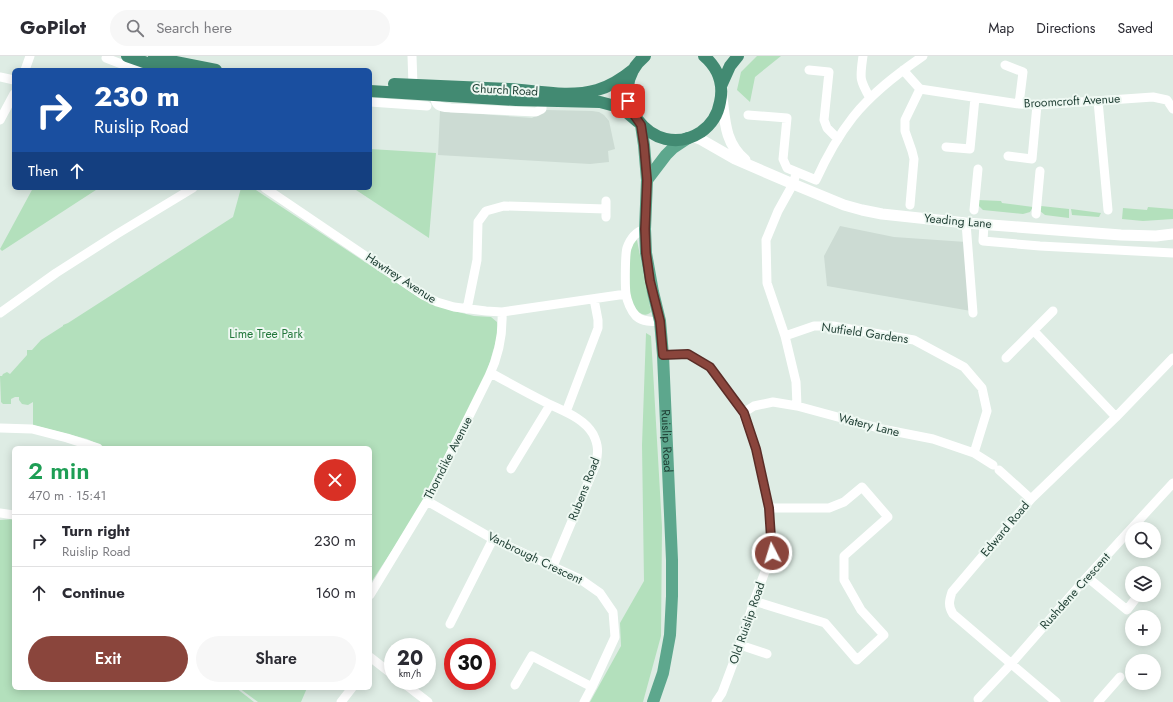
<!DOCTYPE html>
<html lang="en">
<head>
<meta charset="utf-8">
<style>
  :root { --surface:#fff; --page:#f7f7f7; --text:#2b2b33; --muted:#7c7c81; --line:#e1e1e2; --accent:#8a453c }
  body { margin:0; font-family:Jost,sans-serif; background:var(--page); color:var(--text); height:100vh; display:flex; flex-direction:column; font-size:15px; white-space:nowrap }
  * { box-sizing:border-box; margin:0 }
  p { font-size:13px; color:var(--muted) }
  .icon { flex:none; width:22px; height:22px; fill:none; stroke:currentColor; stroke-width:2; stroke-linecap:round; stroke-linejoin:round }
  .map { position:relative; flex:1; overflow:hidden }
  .drawer { position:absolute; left:12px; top:390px; width:360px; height:244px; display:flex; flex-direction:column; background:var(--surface); border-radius:6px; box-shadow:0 2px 10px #0003 }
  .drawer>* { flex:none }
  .guide { position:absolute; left:12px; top:12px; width:360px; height:122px; border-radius:6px; box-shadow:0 2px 10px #0003; background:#1a4fa0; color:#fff; overflow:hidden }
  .buttons { position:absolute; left:1125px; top:466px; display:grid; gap:8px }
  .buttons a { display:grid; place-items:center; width:36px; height:36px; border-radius:50%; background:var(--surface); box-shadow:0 2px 10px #0003; font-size:20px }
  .speed { position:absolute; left:384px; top:582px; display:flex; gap:8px; font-size:20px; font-weight:700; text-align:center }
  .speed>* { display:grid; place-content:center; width:52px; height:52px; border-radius:50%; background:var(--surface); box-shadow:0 2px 10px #0003; line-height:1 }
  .speed small { font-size:10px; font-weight:400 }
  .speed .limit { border:6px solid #d22; background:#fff; color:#111 }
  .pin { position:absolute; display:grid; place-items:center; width:34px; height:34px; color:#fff; margin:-17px; border-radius:8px; box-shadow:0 2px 6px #0006 }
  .me { position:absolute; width:44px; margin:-22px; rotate:355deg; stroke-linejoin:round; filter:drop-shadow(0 0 3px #0008) }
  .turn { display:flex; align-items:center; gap:14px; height:84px; padding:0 16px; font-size:18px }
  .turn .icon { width:52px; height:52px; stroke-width:2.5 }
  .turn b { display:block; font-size:28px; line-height:34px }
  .then { display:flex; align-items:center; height:38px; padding:0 16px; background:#0003; gap:8px; font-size:15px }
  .round { display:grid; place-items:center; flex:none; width:42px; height:42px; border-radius:21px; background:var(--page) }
  .headline { display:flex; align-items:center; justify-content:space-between; height:68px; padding:0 16px }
  h1 { font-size:24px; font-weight:600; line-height:30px; color:#1e9e55 }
  .action { display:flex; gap:8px; margin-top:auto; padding:8px 16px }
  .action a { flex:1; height:46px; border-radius:24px; background:var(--accent); color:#fff; font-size:16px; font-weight:600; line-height:46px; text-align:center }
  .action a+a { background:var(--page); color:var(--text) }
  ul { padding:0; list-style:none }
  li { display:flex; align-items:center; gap:12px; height:52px; padding:0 16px; border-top:1px solid var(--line) }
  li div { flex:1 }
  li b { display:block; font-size:15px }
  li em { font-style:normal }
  header { display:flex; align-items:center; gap:24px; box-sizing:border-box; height:56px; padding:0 20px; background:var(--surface); border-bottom:1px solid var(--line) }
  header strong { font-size:19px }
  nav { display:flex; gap:22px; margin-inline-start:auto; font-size:14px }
  .search { width:280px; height:36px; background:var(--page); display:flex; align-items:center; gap:10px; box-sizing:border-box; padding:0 14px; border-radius:22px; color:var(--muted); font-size:15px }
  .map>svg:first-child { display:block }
</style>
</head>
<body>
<header>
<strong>GoPilot</strong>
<div class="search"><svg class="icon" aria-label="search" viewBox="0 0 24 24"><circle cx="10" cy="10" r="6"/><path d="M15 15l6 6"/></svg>Search here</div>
<nav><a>Map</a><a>Directions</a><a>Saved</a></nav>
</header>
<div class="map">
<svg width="1173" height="646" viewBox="0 0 1173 646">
  <rect width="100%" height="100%" fill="#deece4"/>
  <!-- built -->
  <path fill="#ccdbd3" d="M 546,54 L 592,55 L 599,56 L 604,59 L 609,65 L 615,93 L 608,95 L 609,106 L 590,108 L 438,99 L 440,55 L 532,62 Z
    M 840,170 L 894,181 L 966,186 L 971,255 L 827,230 L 824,200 Z"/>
  <!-- green -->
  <path fill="#b3e0bc" d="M 757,0 L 781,0 L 755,21 L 750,46 L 737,34 L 741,16 Z
    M 370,93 L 436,97 L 429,182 L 353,132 L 370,132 Z
    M 33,132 L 99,132 L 2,195 L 0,193 Z
    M 241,132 L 253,132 L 421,243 L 450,254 L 474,260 L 491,261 L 497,266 L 499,274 L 487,316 L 420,452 L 370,528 L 370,392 L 107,392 L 87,383 L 33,369 L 33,346 L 28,349 L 22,348 L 19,344 L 19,341 L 15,341 L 11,343 L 11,348 L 3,348 L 1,346 L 0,320 L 2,320 L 3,318 L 7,316 L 10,318 L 27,299 L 27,294 L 32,294 L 41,284 L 63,270 L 63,269 L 68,267 L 233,161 Z
    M 978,144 L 1001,145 L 1002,147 L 1033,151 L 1030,156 L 1023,158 L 983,154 L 978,149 Z
    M 1041,150 L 1069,153 L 1069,162 L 1045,159 L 1040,155 Z
    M 1148,151 L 1173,153 L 1173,163 L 1143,165 L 1122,163 L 1123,152 L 1147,154 Z
    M 1071,153 L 1101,157 L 1099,161 L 1072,159 Z
    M 637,184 L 651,256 C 642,265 632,250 630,241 C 628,230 629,217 629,206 C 629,202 628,197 629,193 C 630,189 634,186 637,184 Z
    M 646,277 L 651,280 L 662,471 L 661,580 L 643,646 L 590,646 L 621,590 L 620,567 L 644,525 L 642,389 Z
    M 14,463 L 14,632 L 236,632 L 254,646 L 0,646 L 0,464 Z
    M 239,632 L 307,632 L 301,646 L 258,646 Z"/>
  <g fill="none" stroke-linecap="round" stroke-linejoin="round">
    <!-- minor -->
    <path stroke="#fff" stroke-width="9" d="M 412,0 L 413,29
      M 863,0 C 860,22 859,23 870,42
      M 106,2 L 137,14
      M 1005,9 L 1023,16 L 1019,48
      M 25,14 L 30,0
      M 809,14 L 829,16 L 824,64 L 827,72 L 838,83
      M 903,14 L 920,33 L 1019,48 L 1037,49 L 1153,41 L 1167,44 L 1173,53
      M 0,21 L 14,24
      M 435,39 C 434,51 441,51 451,52 L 536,56 L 542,53 L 542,45
      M 1098,45 L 1108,154
      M 370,46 L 427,50
      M 748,59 L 787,62 L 783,103 L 787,112 L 816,124 C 826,102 838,80 853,61 C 872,37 897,18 923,0
      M 0,64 L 14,38
      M 946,91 L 970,93 L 975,42
      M 1008,100 L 1032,103 L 1037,49
      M 795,121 L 793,128 L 778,155 L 766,184 L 767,227 L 785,280 L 796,326 L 797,350
      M 265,132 L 423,239 L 437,246 L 454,251 L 486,255 L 502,256 L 626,238
      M 606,145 L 606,161
      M 910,149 L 914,103 L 912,95 L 905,75 L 905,64 L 920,33
      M 974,154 L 978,113
      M 1036,158 L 1040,115
      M 966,167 L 973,257
      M 984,168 L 983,185 L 1040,190 L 1173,197
      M 645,173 C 635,176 630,183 627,192 C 625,198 625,231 626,238 C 627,245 631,255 636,260 C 643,266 651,266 660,265
      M 467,253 L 477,204 L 478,166 L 486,155 L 504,150 L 606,153
      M 0,257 L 56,217 L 117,178 L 193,132
      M 1034,275 L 1116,361
      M 785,280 L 814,270 L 833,270 L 914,284 L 964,311 L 982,332 L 987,355 L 974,397
      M 663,299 L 688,298 L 710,311 L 743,357 L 756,393 L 769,452 L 772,497 L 754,545 L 740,589 L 722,637 L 716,646
      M 1006,302 L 1053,255
      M 491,317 C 509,327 527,337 545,346 C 562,355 583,361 593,378 C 599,390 598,396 596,408 L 553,510
      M 566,356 L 598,272 L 598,264 L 594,243
      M 743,357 L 754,350 L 773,346 L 797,350 L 882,373 L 933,383 L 974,397 L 993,409
      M 0,372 L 32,373 L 67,382 L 98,392
      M 511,413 L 550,349
      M 999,414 L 1031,443
      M 427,445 L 493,483 L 580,523 L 600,537 L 613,556 L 615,581 L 592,631 L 584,646
      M 0,457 L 14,459
      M 1087,521 L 1127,554 L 1136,542
      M 370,539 L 427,445 L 489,320 C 499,299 503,279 502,256
      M 754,545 L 825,567 L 857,604 L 884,579 L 861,554 L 844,524 L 844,500 L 888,461 L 862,431 L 844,446 L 829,452 L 769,452
      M 450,568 L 493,483
      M 740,589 L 767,598
      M 370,601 L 393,619
      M 401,625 L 428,646
      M 515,629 L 532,600 L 592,631
      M 978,643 L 1011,608 L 1087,521 L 1173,427
      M 341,646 L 352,632
      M 1056,646 L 953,558 C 948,550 949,545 952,536 L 1031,443 L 1116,361 L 1173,302
      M 1098,646 L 1120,621"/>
    <!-- tertiary -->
    <path stroke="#fff" stroke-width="11" d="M 722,41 C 725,66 725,87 745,104
      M 692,80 L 700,83 L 735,103 L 793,128 L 844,149 L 862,154 L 882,158 L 966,167 L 1121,179 L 1156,180 L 1173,178"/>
    <!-- primary -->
    <g stroke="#5da78d" stroke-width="12">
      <path id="s1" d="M 641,69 L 644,89 L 647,124 L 645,173 L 646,197 L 653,236 L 660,265 L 663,299 L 672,504 L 672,540 L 670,579 L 663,617 L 653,646"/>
      <path d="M 647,124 L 666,99 L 673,92 L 688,82"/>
    </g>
    <!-- trunk -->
    <path stroke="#428a72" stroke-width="12" d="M 127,0 L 147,7 L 174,14
      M 154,0 L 171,5 L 216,14
      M 645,0 C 600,37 652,108 701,76 C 711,69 718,58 720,46 C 724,28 718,12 704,0
      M 394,28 C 432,30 471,31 509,33 C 538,35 569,42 597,34 C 612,30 623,22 634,13
      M 721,30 L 730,10 L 738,0
      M 370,35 L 516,44 L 600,46 L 615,50 L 625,55 L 638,66"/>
  </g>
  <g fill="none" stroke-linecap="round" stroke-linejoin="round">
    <defs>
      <path id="route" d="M 628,45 L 632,56 L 641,69 L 644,89 L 647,124 L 645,173 L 646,197 L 650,225 L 660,265 L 663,299 L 688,298 L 710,311 L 744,357 L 756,393 L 769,452 L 772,497"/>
    </defs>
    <!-- route casing -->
    <use href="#route" stroke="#5a2d27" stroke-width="10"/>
    <!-- route -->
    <use href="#route" stroke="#8a453c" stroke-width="7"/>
  </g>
  <g text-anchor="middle" stroke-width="4" stroke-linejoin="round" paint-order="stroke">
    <!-- street labels -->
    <g font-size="12" fill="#1d3d32" stroke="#eef8f2">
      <text transform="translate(505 34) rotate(3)" y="4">Church Road</text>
      <text transform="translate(1072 45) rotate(-3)" y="4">Broomcroft Avenue</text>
      <text transform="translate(958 165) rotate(5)" y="4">Yeading Lane</text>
      <text transform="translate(401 222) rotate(33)" y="4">Hawtrey Avenue</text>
      <text transform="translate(865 277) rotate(8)" y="4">Nutfield Gardens</text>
      <text transform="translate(869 369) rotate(14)" y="4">Watery Lane</text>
      <text dy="4" stroke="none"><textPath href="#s1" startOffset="318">Ruislip Road</textPath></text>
      <text transform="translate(448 402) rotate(-63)" y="4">Thorndike Avenue</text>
      <text transform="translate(584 433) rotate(-69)" y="4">Rubens Road</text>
      <text transform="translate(1005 473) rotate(-50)" y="4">Edward Road</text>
      <text transform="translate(535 502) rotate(26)" y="4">Vanbrough Crescent</text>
      <text transform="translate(1075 535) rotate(-48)" y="4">Rushdene Crescent</text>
      <text transform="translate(747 567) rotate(-71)" y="4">Old Ruislip Road</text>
    </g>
    <!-- park labels -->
    <g font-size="12" fill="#23783c" stroke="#eef8f2">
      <text x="266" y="282">Lime Tree Park</text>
    </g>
  </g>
</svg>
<div class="buttons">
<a><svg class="icon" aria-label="search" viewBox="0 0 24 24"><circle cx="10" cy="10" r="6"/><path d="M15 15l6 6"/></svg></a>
<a><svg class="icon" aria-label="layers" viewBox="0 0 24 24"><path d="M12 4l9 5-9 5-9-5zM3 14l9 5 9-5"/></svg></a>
<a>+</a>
<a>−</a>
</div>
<div class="speed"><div>20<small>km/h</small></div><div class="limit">30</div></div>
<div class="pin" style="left:628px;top:45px;background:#d93025"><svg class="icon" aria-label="arrive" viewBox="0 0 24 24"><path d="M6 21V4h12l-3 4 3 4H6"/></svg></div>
<svg class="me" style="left:772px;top:497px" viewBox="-20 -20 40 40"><circle r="17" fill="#8a453c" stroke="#fff" stroke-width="3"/><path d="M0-11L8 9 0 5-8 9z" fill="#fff"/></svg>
<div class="guide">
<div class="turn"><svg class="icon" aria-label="right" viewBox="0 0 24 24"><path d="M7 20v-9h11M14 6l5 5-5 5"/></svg><div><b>230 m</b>Ruislip Road</div></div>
<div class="then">Then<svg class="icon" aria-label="ahead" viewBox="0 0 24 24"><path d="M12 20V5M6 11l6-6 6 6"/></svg></div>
</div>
<section class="drawer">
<div class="headline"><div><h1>2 min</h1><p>470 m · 15:41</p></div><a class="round" style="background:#d93025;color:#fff"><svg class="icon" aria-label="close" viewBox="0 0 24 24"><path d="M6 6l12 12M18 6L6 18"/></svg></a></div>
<ul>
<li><svg class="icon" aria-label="right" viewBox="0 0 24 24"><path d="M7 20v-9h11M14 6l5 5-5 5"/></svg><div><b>Turn right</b><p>Ruislip Road</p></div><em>230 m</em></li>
<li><svg class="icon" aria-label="ahead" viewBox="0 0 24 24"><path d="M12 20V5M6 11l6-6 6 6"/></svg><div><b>Continue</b></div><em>160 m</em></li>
</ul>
<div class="action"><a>Exit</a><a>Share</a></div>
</section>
</div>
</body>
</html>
